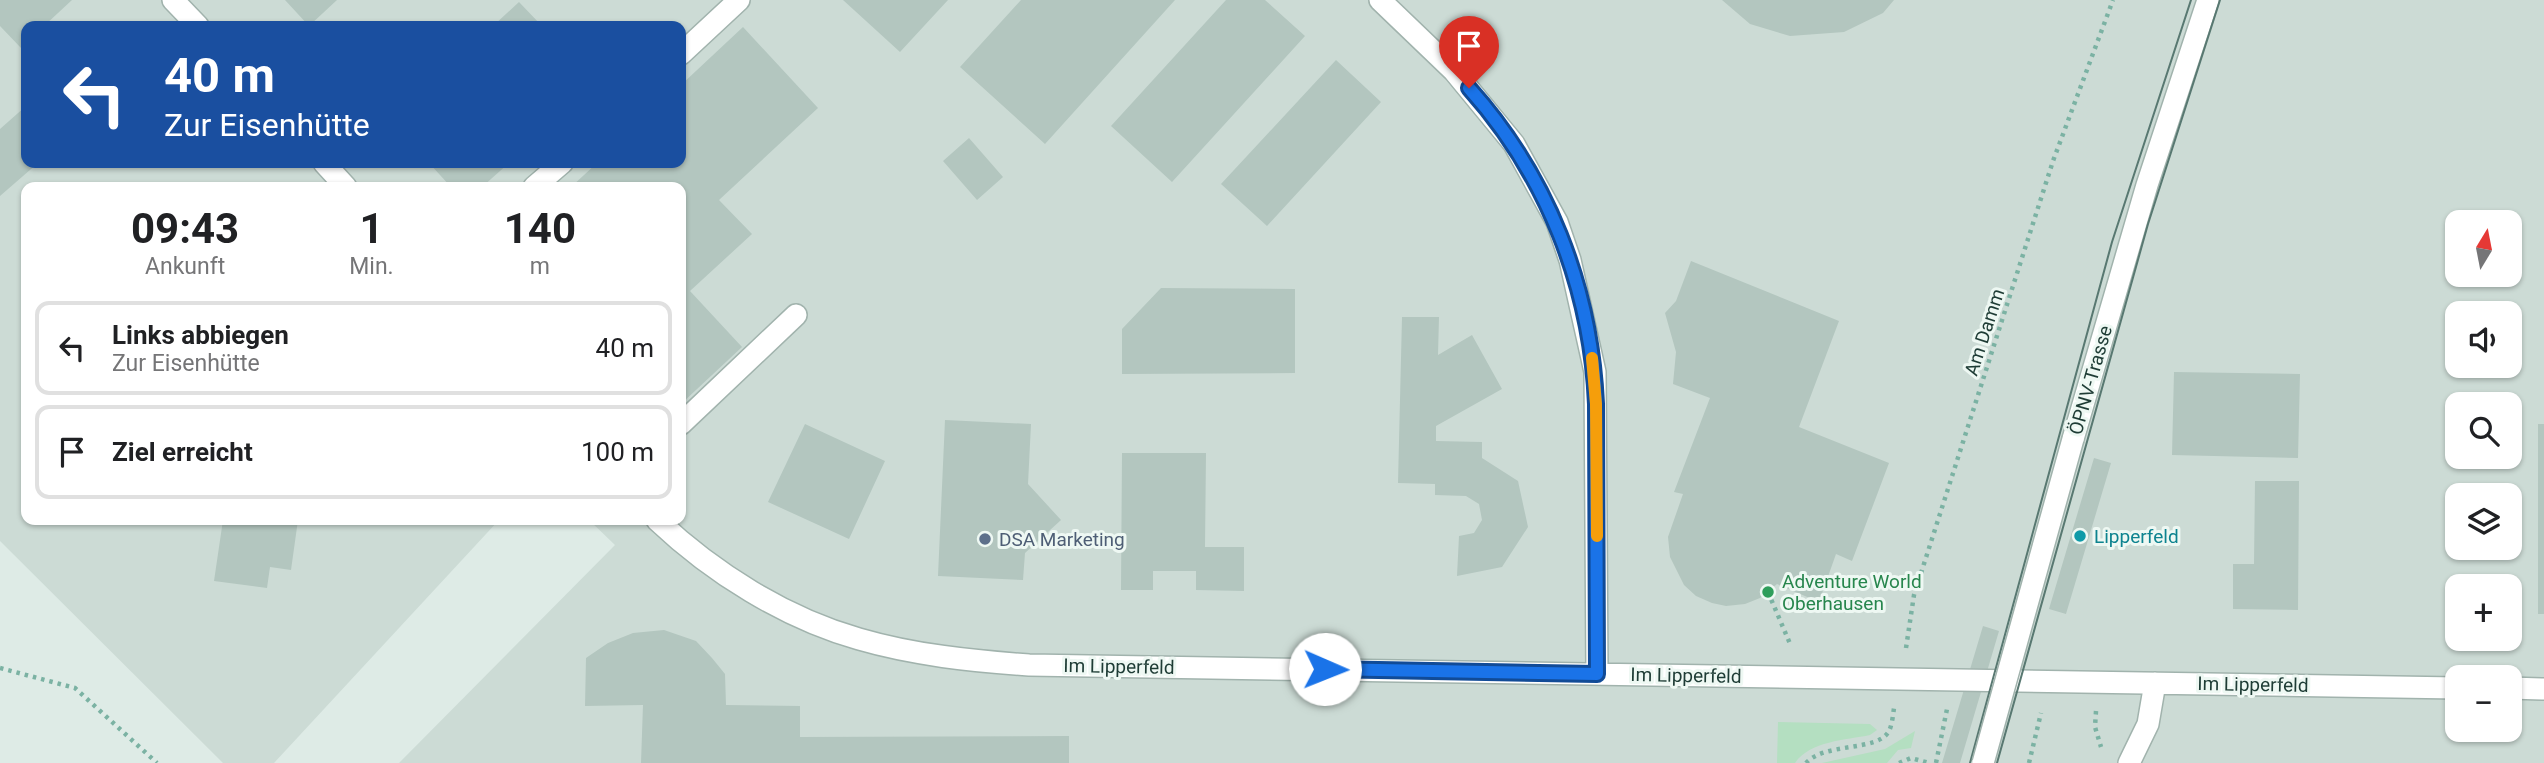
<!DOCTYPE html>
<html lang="de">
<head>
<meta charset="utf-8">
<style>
  :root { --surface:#fff; --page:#f2f2f2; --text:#202124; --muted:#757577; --line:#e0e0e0 }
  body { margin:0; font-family:Roboto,sans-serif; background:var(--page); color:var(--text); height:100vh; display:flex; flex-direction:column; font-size:26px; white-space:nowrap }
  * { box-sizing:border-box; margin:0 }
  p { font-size:23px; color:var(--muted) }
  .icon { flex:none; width:38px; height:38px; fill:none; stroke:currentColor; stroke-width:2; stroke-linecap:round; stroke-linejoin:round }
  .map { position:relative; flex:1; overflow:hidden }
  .details { position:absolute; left:21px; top:182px; width:665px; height:343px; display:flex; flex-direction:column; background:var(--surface); border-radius:14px; box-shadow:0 2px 5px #0004 }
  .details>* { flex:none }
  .hud { position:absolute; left:21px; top:21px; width:665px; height:147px; border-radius:14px; box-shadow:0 2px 5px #0004; background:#1a4fa0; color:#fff; overflow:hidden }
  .needle { width:46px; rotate:10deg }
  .controls { position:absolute; left:2445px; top:210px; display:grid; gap:14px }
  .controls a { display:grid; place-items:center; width:77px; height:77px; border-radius:14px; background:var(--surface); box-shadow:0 2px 5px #0004; font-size:35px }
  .pin { position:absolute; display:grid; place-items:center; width:60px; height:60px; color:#fff; margin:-72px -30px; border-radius:50% 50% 50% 0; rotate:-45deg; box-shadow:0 0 7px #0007 }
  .pin .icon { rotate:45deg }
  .me { position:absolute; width:77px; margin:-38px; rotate:91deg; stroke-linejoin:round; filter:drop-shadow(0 0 5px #0008) }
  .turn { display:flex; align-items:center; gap:24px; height:147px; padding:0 28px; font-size:32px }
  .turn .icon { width:91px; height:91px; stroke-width:2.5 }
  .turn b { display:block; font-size:49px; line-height:60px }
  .eta { display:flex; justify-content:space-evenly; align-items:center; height:119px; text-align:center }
  .eta b { font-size:42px; font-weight:700; line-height:49px }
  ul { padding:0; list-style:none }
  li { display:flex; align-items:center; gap:21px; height:94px; margin:0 14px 10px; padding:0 14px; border:4px solid var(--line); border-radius:14px }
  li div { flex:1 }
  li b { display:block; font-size:26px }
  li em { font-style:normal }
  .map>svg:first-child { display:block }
</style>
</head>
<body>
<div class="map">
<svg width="2544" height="763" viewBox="0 0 2544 763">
  <rect width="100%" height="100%" fill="#deebe6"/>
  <!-- built -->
  <path fill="#ccdbd5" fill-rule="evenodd" d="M 0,0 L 2544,0 L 2544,763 L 399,763 L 615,545 L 589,520 L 681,520 L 681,187 L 26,187 L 26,520 L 499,520 L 274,763 L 223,763 L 0,541 ZM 26,26 L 681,26 L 681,163 L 26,163 ZM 2457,222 L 2510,222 L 2510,275 L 2457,275 ZM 2457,313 L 2510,313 L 2510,366 L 2457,366 ZM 2457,404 L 2510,404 L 2510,457 L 2457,457 ZM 2457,495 L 2510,495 L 2510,548 L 2457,548 ZM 2457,586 L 2510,586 L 2510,639 L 2457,639 ZM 2457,677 L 2510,677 L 2510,730 L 2457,730 Z"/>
  <!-- green -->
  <path fill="#b4dfc1" d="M 1778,722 L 1870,724 L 1877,730 L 1870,735 C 1846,740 1810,741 1795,763 L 1777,763 Z
    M 1915,731 L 1911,748 L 1898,750 L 1887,763 L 1822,763 L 1885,749 Z"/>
  <!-- building -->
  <path fill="#b3c6bf" d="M 0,0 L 72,0 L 44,26 L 26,26 L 26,43 L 21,48 L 0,26 Z
    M 285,0 L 337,0 L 309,26 Z
    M 843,0 L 948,0 L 900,52 Z
    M 1021,0 L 1175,0 L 1045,144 L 960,67 Z
    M 1226,0 L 1265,0 L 1305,36 L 1172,182 L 1111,126 Z
    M 1722,0 L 1894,0 L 1883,13 L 1844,32 L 1790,36 L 1750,24 Z
    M 519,2 L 542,26 L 493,26 Z
    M 743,27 L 818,108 L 719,200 L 752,234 L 690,291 L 742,347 L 681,404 L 681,187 L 571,187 L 597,163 L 681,163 L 681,85 Z
    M 1336,60 L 1381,102 L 1267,226 L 1221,184 Z
    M 26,106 L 26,163 L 38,163 L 0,196 L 0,129 Z
    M 969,138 L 1003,177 L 977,200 L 943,161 Z
    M 429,163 L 509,163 L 482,187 L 451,187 Z
    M 1691,261 L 1839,321 L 1799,427 L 1889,463 L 1852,561 L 1836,554 L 1819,602 L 1777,584 L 1760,598 L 1745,604 L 1726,606 L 1712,603 L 1696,596 L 1684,585 L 1670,557 L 1668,537 L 1683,494 L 1674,492 L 1710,398 L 1673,384 L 1676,352 L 1665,313 L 1676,301 Z
    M 1161,288 L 1295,289 L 1295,373 L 1122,374 L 1122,329 Z
    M 1402,317 L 1439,317 L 1438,355 L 1472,335 L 1502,389 L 1436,426 L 1436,441 L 1482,442 L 1482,458 L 1518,481 L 1528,527 L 1502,567 L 1457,576 L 1459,536 L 1474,533 L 1482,520 L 1479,504 L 1466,496 L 1435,495 L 1435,484 L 1398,483 Z
    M 2174,372 L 2300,374 L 2298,458 L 2172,455 Z
    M 945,420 L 1031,424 L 1028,484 L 1061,520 L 1025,553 L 1023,580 L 938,576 Z
    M 805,424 L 885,461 L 849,539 L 768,502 Z
    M 2538,424 L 2544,424 L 2544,614 L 2538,614 Z
    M 1122,453 L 1206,453 L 1205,547 L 1244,547 L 1244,591 L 1196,590 L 1196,571 L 1153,571 L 1153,590 L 1121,590 Z
    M 2094,458 L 2111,463 L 2066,614 L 2049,609 Z
    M 2255,481 L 2299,481 L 2298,610 L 2233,609 L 2233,564 L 2254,564 Z
    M 223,520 L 298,520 L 291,570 L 270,567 L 267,588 L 214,581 Z
    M 373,520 L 402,520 L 401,525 Z
    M 1983,626 L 1999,631 L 1960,763 L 1942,763 Z
    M 664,630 L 696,641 L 712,658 L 725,674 L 726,705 L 800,706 L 800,737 L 1069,736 L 1069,763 L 641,763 L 643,705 L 585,706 L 586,658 L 608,643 L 633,633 Z"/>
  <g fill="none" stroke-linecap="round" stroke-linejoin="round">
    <defs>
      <path id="minor" d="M 173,0 L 198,26
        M 1380,0 L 1454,71 L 1514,144 L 1557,222 L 1570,260 L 1595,372 L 1597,674
        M 681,54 L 739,0
        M 324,163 L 346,187
        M 534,187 L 562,163
        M 681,424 L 796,315
        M 2073,439 L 2147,185 L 2208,0
        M 657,520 C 713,573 785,618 859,639 C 914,655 972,661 1029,665 L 2457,688
        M 2510,688 L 2544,689
        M 2129,763 L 2148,724 L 2155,683"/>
    </defs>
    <!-- minor casing -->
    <use href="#minor" stroke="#a1b3ad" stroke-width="24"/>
    <!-- path -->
    <path stroke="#7bb2a3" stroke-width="4.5" stroke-dasharray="3.5 5" stroke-linecap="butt" d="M 1768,592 L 1791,646
      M 1906,648 L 1914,595 L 2053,161 L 2113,0
      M 0,668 L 75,688 L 157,763
      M 2096,711 L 2095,727 L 2101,747
      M 1806,763 C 1825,742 1878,752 1889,731 C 1892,725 1893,715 1894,708
      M 1899,763 L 1911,758 L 1929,763
      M 1936,763 L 1947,709
      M 2029,763 L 2041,713"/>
    <!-- minor -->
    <use href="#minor" stroke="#fff" stroke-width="21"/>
    <!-- tram -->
    <path stroke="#587871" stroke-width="2" d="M 1970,763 L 2112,242 L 2191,0
      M 1997,763 L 2148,224 L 2220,0"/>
    <defs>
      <path id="minor-bridge" d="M 1983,763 L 2073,439"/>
    </defs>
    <!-- minor-bridge casing -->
    <use href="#minor-bridge" stroke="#a1b3ad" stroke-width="24" stroke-linecap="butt"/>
    <!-- minor-bridge -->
    <use href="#minor-bridge" stroke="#fff" stroke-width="21"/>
  </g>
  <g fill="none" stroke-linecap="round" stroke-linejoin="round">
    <defs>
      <path id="route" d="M 1325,669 L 1597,674 L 1596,404 C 1591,287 1547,175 1469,88"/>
    </defs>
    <!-- route casing -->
    <use href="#route" stroke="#114b97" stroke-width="18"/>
    <!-- route -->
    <use href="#route" stroke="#1a73e8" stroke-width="12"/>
    <!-- slow -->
    <path stroke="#f59e0b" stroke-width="12" d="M 1592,358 L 1596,404 L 1597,536"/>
  </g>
  <!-- markers -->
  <circle fill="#0f9aa8" stroke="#eef8f3" stroke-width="2.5" cx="2080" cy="536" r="7"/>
  <circle fill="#5c6f8a" stroke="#eef8f3" stroke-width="2.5" cx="985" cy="539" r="7"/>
  <circle fill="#2e9e5b" stroke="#eef8f3" stroke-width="2.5" cx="1768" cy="592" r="7"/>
  <g text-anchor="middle" stroke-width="6" stroke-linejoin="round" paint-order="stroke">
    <!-- street labels -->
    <g font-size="19" fill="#1e3c35" stroke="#eef8f3">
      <text transform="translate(1984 332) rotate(-72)" y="7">Am Damm</text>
      <text transform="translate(2090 380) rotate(-74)" y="7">ÖPNV-Trasse</text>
      <text transform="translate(1119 666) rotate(1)" y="7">Im Lipperfeld</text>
      <text transform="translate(1686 675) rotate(1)" y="7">Im Lipperfeld</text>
      <text transform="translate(2253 684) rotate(1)" y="7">Im Lipperfeld</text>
    </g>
    <!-- culture labels -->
    <g font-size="19" fill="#0d838f" stroke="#eef8f3" text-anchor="start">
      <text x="2094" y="543">Lipperfeld</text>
    </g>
    <!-- service labels -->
    <g font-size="19" fill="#4e5e75" stroke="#eef8f3" text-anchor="start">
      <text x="999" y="546">DSA Marketing</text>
    </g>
    <!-- leisure labels -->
    <g font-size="19" fill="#27864d" stroke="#eef8f3" text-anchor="start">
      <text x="1782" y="588">Adventure World<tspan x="1782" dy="22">Oberhausen</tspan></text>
    </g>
  </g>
</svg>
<div class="controls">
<a><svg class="needle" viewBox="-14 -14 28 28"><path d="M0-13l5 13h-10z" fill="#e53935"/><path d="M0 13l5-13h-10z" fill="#757577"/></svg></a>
<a><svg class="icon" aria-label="sound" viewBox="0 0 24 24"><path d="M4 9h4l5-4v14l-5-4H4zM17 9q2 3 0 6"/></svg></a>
<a><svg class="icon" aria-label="search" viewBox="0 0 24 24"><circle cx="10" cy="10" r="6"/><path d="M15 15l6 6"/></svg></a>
<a><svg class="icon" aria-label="layers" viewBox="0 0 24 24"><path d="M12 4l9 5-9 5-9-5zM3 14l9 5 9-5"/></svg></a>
<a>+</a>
<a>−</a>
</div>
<div class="pin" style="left:1469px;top:88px;background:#d93025"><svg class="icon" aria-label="arrive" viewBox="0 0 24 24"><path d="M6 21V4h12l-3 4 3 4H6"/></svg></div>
<svg class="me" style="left:1325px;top:669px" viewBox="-20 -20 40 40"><circle r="19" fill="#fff"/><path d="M0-13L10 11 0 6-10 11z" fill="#1a73e8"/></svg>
<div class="hud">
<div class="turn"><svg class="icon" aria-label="left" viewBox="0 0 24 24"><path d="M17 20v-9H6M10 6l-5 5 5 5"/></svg><div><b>40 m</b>Zur Eisenhütte</div></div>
</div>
<section class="details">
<div class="eta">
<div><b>09:43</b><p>Ankunft</p></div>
<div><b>1</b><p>Min.</p></div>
<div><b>140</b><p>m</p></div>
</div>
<ul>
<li><svg class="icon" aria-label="left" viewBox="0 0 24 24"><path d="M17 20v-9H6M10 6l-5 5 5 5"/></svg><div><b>Links abbiegen</b><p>Zur Eisenhütte</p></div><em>40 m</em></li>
<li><svg class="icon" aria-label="arrive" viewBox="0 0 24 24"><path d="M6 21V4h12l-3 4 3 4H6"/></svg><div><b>Ziel erreicht</b></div><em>100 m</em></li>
</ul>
</section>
</div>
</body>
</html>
